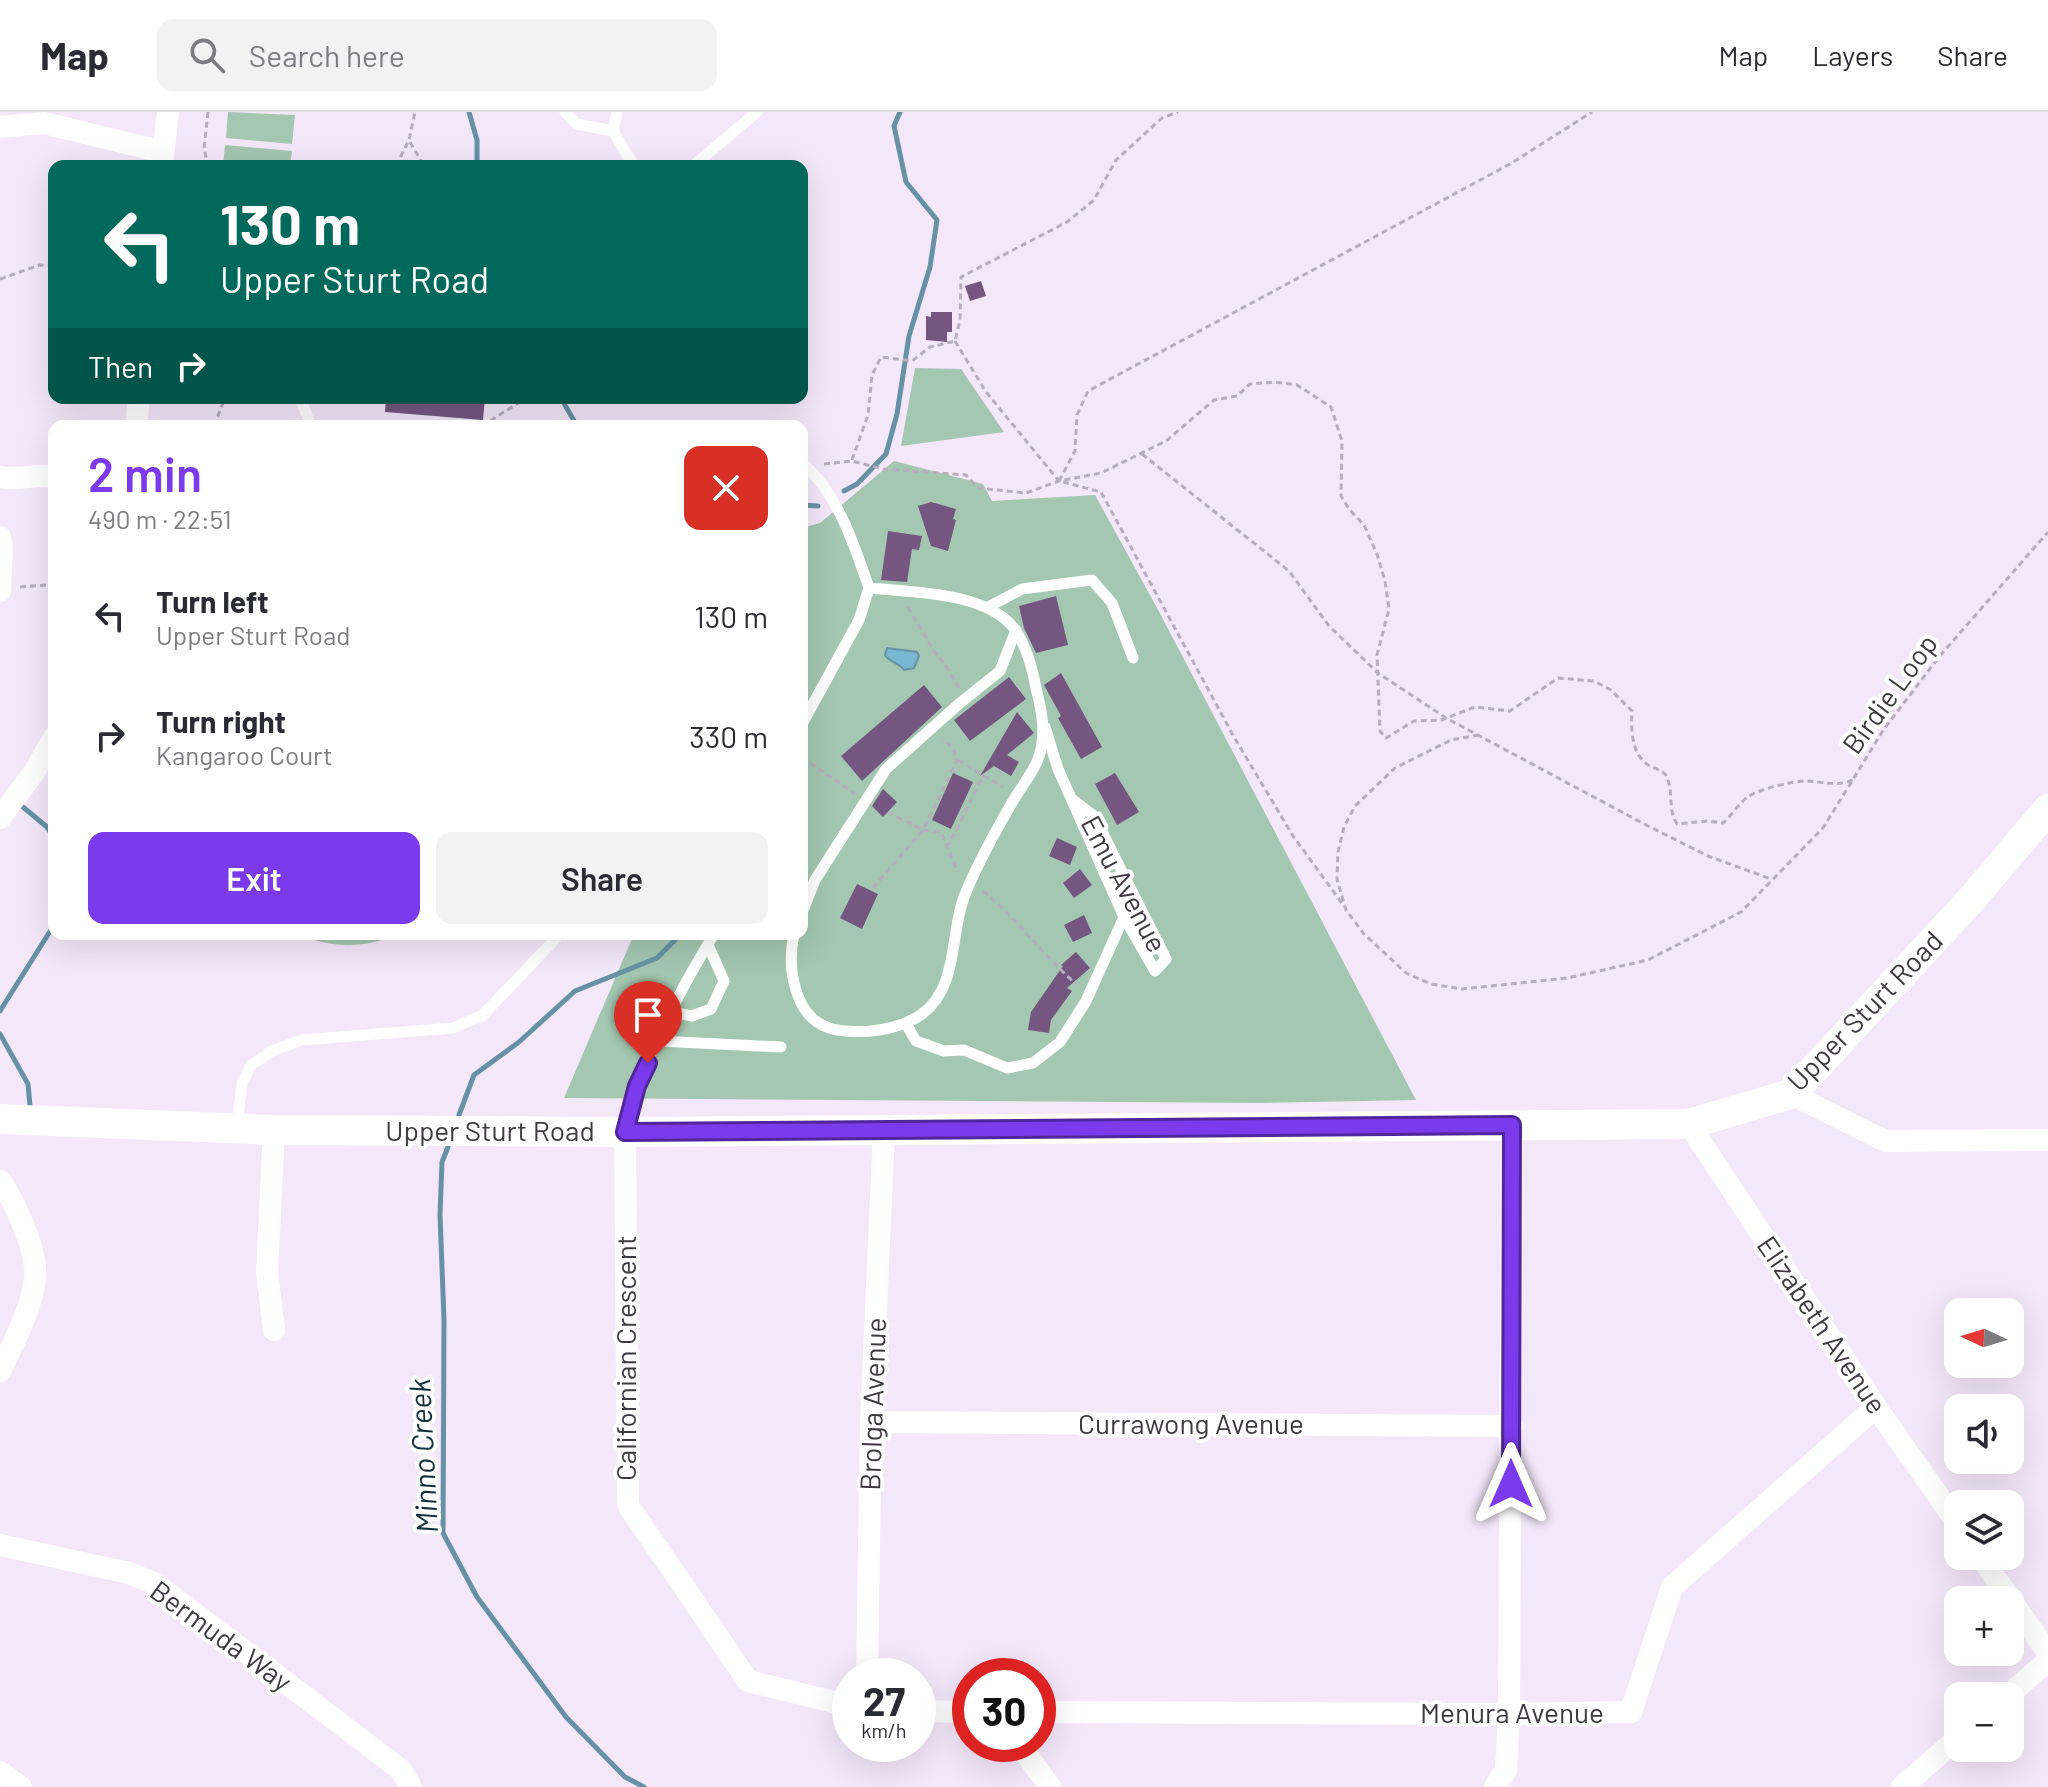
<!DOCTYPE html>
<html lang="en">
<head>
<meta charset="utf-8">
<style>
  :root { --surface:#fff; --page:#f2f2f3; --text:#2b2b33; --muted:#7c7c81; --line:#e1e1e2; --accent:#7c3aed }
  body { margin:0; font-family:Barlow,sans-serif; background:var(--page); color:var(--text); height:100vh; display:flex; flex-direction:column; font-size:30px; white-space:nowrap }
  * { box-sizing:border-box; margin:0 }
  p { font-size:26px; color:var(--muted) }
  .icon { flex:none; width:44px; height:44px; fill:none; stroke:currentColor; stroke-width:2; stroke-linecap:round; stroke-linejoin:round }
  .map { position:relative; flex:1; overflow:hidden }
  .drawer { position:absolute; left:48px; top:308px; width:760px; height:520px; display:flex; flex-direction:column; background:var(--surface); border-radius:16px; box-shadow:0 8px 32px #0002 }
  .drawer>* { flex:none }
  .top-card { position:absolute; left:48px; top:48px; width:760px; height:244px; border-radius:16px; box-shadow:0 8px 32px #0002; background:#00695c; color:#fff; overflow:hidden }
  .needle { width:52px; rotate:274deg }
  .buttons { position:absolute; left:1944px; top:1186px; display:grid; gap:16px }
  .buttons a { display:grid; place-items:center; width:80px; height:80px; border-radius:16px; background:var(--surface); box-shadow:0 8px 32px #0002; font-size:40px }
  .speed { position:absolute; left:832px; top:1546px; display:flex; gap:16px; font-size:40px; font-weight:700; text-align:center }
  .speed>* { display:grid; place-content:center; width:104px; height:104px; border-radius:50%; background:var(--surface); box-shadow:0 8px 32px #0002; line-height:1 }
  .speed small { font-size:20px; font-weight:400 }
  .speed .limit { border:12px solid #d22; background:#fff; color:#111 }
  .pin { position:absolute; display:grid; place-items:center; width:68px; height:68px; color:#fff; margin:-82px -34px; border-radius:50% 50% 50% 0; rotate:-45deg; box-shadow:0 0 8px #0007 }
  .pin .icon { rotate:45deg }
  .me { position:absolute; width:88px; margin:-44px; rotate:0deg; stroke-linejoin:round; filter:drop-shadow(0 0 6px #0008) }
  .turn { display:flex; align-items:center; gap:28px; height:168px; padding:0 40px; font-size:36px }
  .turn .icon { width:104px; height:104px; stroke-width:2.5 }
  .turn b { display:block; font-size:56px; line-height:68px }
  .then { display:flex; align-items:center; height:76px; padding:0 40px; background:#0003; gap:16px; font-size:30px }
  .round { display:grid; place-items:center; flex:none; width:84px; height:84px; border-radius:16px; background:var(--page) }
  .head { display:flex; align-items:center; justify-content:space-between; height:136px; padding:0 40px }
  h1 { font-size:48px; font-weight:600; line-height:60px; color:var(--accent) }
  .primary-button { display:flex; gap:16px; margin-top:auto; padding:16px 40px }
  .primary-button a { flex:1; height:92px; border-radius:16px; background:var(--accent); color:#fff; font-size:32px; font-weight:600; line-height:92px; text-align:center }
  .primary-button a+a { background:var(--page); color:var(--text) }
  ul { padding:0; list-style:none }
  li { display:flex; align-items:center; gap:24px; height:120px; padding:0 40px }
  li div { flex:1 }
  li b { display:block; font-size:30px }
  li em { font-style:normal }
  header { display:flex; align-items:center; gap:48px; box-sizing:border-box; height:112px; padding:0 40px; background:var(--surface); border-bottom:2px solid var(--line) }
  header strong { font-size:38px }
  nav { display:flex; gap:44px; margin-inline-start:auto; font-size:28px }
  .search { width:560px; height:72px; background:var(--page); display:flex; align-items:center; gap:20px; box-sizing:border-box; padding:0 28px; border-radius:16px; color:var(--muted); font-size:30px }
  .map>svg:first-child { display:block }
</style>
</head>
<body>
<header>
<strong>Map</strong>
<div class="search"><svg class="icon" aria-label="search" viewBox="0 0 24 24"><circle cx="10" cy="10" r="6"/><path d="M15 15l6 6"/></svg>Search here</div>
<nav><a>Map</a><a>Layers</a><a>Share</a></nav>
</header>
<div class="map">
<svg width="2048" height="1675" viewBox="0 0 2048 1675">
  <rect width="100%" height="100%" fill="#f4e7fa"/>
  <!-- green -->
  <path fill="#a4c7b1" d="M 228,0 L 295,3 L 292,32 L 226,26 Z
    M 225,33 L 292,39 L 290,54 L 223,54 Z
    M 915,256 L 961,257 L 1004,320 L 901,334 Z
    M 894,349 L 983,372 L 992,389 L 1095,383 L 1156,494 L 1416,988 L 1262,991 L 564,986 L 634,822 L 802,822 L 802,416 L 820,411 Z
    M 297,822 L 397,822 C 366,837 329,836 297,822 Z"/>
  <!-- water -->
  <path fill="#78b8d2" stroke="#6792a6" stroke-width="2" d="M 887,536 L 917,540 L 919,544 L 914,556 L 904,558 C 898,550 889,550 885,543 Z"/>
  <g fill="none" stroke-linecap="round" stroke-linejoin="round">
    <!-- stream -->
    <path stroke="#6792a6" stroke-width="5" d="M 469,0 L 477,28 L 477,54
      M 561,286 L 577,314
      M 844,379 L 857,372 L 886,342 L 897,302 L 909,224 L 930,155 L 937,108 L 906,70 L 894,14 L 900,0
      M 802,393 L 818,394
      M 23,695 L 47,715 L 54,726
      M 0,899 L 54,813
      M 0,922 L 28,972 L 30,994
      M 459,1003 L 474,963 L 519,930 L 575,879 L 657,846 L 681,822
      M 448,1035 L 442,1050 L 440,1103 L 444,1207 L 443,1421 L 477,1485 L 566,1605 L 625,1665 L 644,1675"/>
  </g>
  <!-- building -->
  <path fill="#745681" d="M 981,169 L 986,184 L 970,189 L 965,174 Z
    M 931,200 L 952,200 L 952,220 L 947,220 L 947,230 L 926,228 L 926,204 L 931,205 Z
    M 386,286 L 485,286 L 483,308 L 385,300 Z
    M 931,390 L 956,397 L 953,407 L 956,408 L 948,439 L 931,434 L 918,394 Z
    M 888,419 L 922,424 L 919,438 L 912,437 L 907,470 L 881,468 Z
    M 1056,484 L 1068,533 L 1036,541 L 1024,516 L 1019,494 Z
    M 1061,561 L 1102,635 L 1081,647 L 1058,606 L 1061,604 L 1044,573 Z
    M 1009,565 L 1026,587 L 970,629 L 954,608 Z
    M 924,573 L 942,595 L 862,669 L 841,644 Z
    M 1017,600 L 1034,621 L 1007,643 L 1019,650 L 1011,664 L 994,654 L 980,664 Z
    M 953,661 L 973,670 L 951,717 L 932,708 Z
    M 1115,661 L 1139,700 L 1117,713 L 1095,672 Z
    M 883,677 L 897,690 L 883,705 L 872,694 Z
    M 1057,726 L 1077,735 L 1070,753 L 1049,744 Z
    M 1080,757 L 1092,773 L 1074,786 L 1063,771 Z
    M 857,772 L 878,782 L 862,817 L 840,806 Z
    M 1084,803 L 1092,821 L 1073,830 L 1064,813 Z
    M 1076,840 L 1090,856 L 1067,876 L 1072,879 L 1051,908 L 1049,921 L 1028,918 L 1031,900 L 1063,854 L 1061,853 Z"/>
  <g fill="none" stroke-linecap="round" stroke-linejoin="round">
    <!-- path -->
    <path stroke="#b7adbc" stroke-width="3" stroke-dasharray="6 4" stroke-linecap="butt" d="M 208,0 L 204,36 L 208,54
      M 410,30 L 424,54
      M 396,54 L 409,28 L 415,0
      M 0,167 L 40,153 L 54,154
      M 955,229 L 986,280 L 1059,369
      M 214,314 L 225,286
      M 482,314 L 523,288
      M 1142,342 L 1289,459 L 1329,514 L 1378,561 L 1446,606 L 1648,714 L 1708,744 L 1771,767
      M 852,348 L 868,303 L 872,263 L 881,245 L 912,249 L 930,235 L 955,229 L 960,208 L 961,165 L 1067,110 L 1094,88 L 1116,48 L 1162,6 L 1178,0
      M 824,352 L 852,349 L 883,357 L 966,363 L 978,376 L 1026,381 L 1059,369 L 1101,361 L 1166,329 L 1214,288 L 1237,284 L 1250,272 L 1274,270 L 1297,273 L 1331,295 L 1342,329 L 1341,384 L 1349,397 L 1364,413 L 1377,442 L 1385,469 L 1389,497 L 1377,543 L 1380,619 L 1386,626 L 1414,609 L 1441,608 L 1475,595 L 1510,599 L 1558,566 L 1594,569 L 1611,578 L 1632,599 C 1631,618 1631,641 1648,653 C 1656,658 1665,657 1668,668 C 1673,683 1668,698 1677,712 L 1708,709 L 1723,711 C 1732,703 1740,690 1749,684 C 1760,677 1793,669 1805,669 C 1823,669 1837,676 1854,667
      M 1059,369 L 1075,339 L 1077,303 L 1088,279 L 1510,52 L 1592,0
      M 1063,370 L 1101,380 L 1234,625 L 1293,724 L 1344,794
      M 20,475 L 47,473 L 54,467
      M 908,495 L 933,538 L 945,552 L 959,576
      M 1479,623 L 1451,628 L 1395,656 L 1355,694 L 1344,715 L 1338,740 L 1337,767 L 1346,798 L 1364,822 L 1406,861 L 1431,872 L 1462,877 L 1567,866 L 1648,848 L 1741,800 L 1823,716 L 1884,617 L 1939,545 L 2048,420
      M 802,645 L 855,682
      M 958,648 L 1003,675
      M 888,700 L 923,718 L 941,720 L 958,760
      M 947,736 L 983,664
      M 873,776 L 923,718 L 957,648 L 953,636 L 943,627
      M 983,779 C 1017,807 1043,843 1076,872"/>
    <!-- lane -->
    <path stroke="#fff" stroke-width="11" d="M 565,0 L 577,12 L 613,19
      M 617,0 L 613,19 L 634,54
      M 693,54 L 757,0
      M 300,286 L 311,314
      M 802,354 L 806,354 C 840,387 854,433 869,476
      M 988,495 L 1022,477 L 1092,468 L 1112,491 L 1133,546
      M 802,612 L 859,508 L 869,476
      M 1045,615 L 1058,657 L 1124,805 L 1155,859 L 1166,847 L 1094,704 L 1072,687
      M 802,801 L 815,768 L 886,657 L 960,591 L 1000,559 L 1016,518
      M 794,822 C 787,853 793,904 829,916 C 842,920 857,920 871,919 C 889,917 907,913 922,902 C 960,874 949,819 966,780 C 979,749 996,718 1013,689 C 1021,675 1033,661 1038,647 C 1047,623 1042,600 1036,576 C 1033,558 1026,534 1016,519 C 990,480 912,480 869,476
      M 672,900 L 692,904 L 711,897 L 724,869 L 708,833
      M 906,912 L 916,929 L 944,939 L 964,938 L 1007,956 L 1033,951 L 1060,930 L 1086,889 L 1124,805
      M 659,929 L 781,935
      M 237,1013 L 242,972 L 251,953 L 272,939 L 301,928 L 453,916 L 483,903 L 560,822
      M 625,1017 C 643,948 677,883 714,822"/>
    <!-- street -->
    <path stroke="#fff" stroke-width="22" d="M 0,15 L 44,11 L 163,40
      M 162,53 L 168,0
      M 136,314 L 139,286
      M 0,365 C 19,369 35,361 54,365
      M 0,425 L 2,436 L 0,479
      M 0,706 L 35,659 L 54,625
      M 1791,982 L 1885,1029 L 2048,1028
      M 1689,1012 L 1876,1295 L 1958,1412
      M 625,1020 L 628,1393 L 748,1569 L 850,1594
      M 0,1069 C 15,1089 38,1141 35,1166 C 32,1196 13,1232 0,1259
      M 274,1218 L 267,1160 L 274,1018
      M 871,1310 L 1512,1314
      M 0,1433 L 129,1461 L 156,1472 L 401,1658 L 411,1675
      M 1980,1444 L 2048,1541
      M 867,1564 L 871,1310 L 884,1019
      M 2007,1584 L 2048,1549
      M 918,1599 L 970,1600
      M 1038,1600 L 1509,1602 L 1631,1600 L 1672,1475 L 1876,1295
      M 1019,1632 L 1050,1675
      M 0,1660 L 21,1675
      M 1495,1675 L 1506,1658 L 1509,1602 L 1512,1013
      M 1902,1675 L 1958,1626"/>
    <!-- secondary -->
    <path stroke="#fff" stroke-width="30" d="M 0,1007 L 274,1018 L 625,1020 L 1689,1012 L 1791,982 L 1970,789 L 2048,697"/>
  </g>
  <g fill="none" stroke-linecap="round" stroke-linejoin="round">
    <defs>
      <path id="route" d="M 648,951 L 637,974 L 625,1020 L 1512,1013 L 1511,1372"/>
    </defs>
    <!-- route casing -->
    <use href="#route" stroke="#51269a" stroke-width="20"/>
    <!-- route -->
    <use href="#route" stroke="#7c3aed" stroke-width="14"/>
  </g>
  <g text-anchor="middle" stroke-width="8" stroke-linejoin="round" paint-order="stroke">
    <!-- street labels -->
    <g font-size="28" fill="#3f3a41" stroke="#fff">
      <text transform="translate(1890 582) rotate(-54)" y="10">Birdie Loop</text>
      <text transform="translate(1124 772) rotate(62)" y="10">Emu Avenue</text>
      <text transform="translate(1865 899) rotate(-46)" y="10">Upper Sturt Road</text>
      <text x="490" y="1029">Upper Sturt Road</text>
      <text transform="translate(1822 1213) rotate(56)" y="10">Elizabeth Avenue</text>
      <text transform="translate(626 1246) rotate(-90)" y="10">Californian Crescent</text>
      <text transform="translate(873 1292) rotate(-88)" y="10">Brolga Avenue</text>
      <text x="1191" y="1322">Currawong Avenue</text>
      <text transform="translate(221 1524) rotate(36)" y="10">Bermuda Way</text>
      <text x="1512" y="1611">Menura Avenue</text>
    </g>
    <!-- water labels -->
    <g font-size="30" font-style="italic" fill="#11303c" stroke="#fff">
      <text transform="translate(424 1344) rotate(-93)" y="10">Minno Creek</text>
    </g>
  </g>
</svg>
<div class="buttons">
<a><svg class="needle" viewBox="-14 -14 28 28"><path d="M0-13l5 13h-10z" fill="#e53935"/><path d="M0 13l5-13h-10z" fill="#7c7c81"/></svg></a>
<a><svg class="icon" aria-label="sound" viewBox="0 0 24 24"><path d="M4 9h4l5-4v14l-5-4H4zM17 9q2 3 0 6"/></svg></a>
<a><svg class="icon" aria-label="layers" viewBox="0 0 24 24"><path d="M12 4l9 5-9 5-9-5zM3 14l9 5 9-5"/></svg></a>
<a>+</a>
<a>−</a>
</div>
<div class="speed"><div>27<small>km/h</small></div><div class="limit">30</div></div>
<div class="pin" style="left:648px;top:951px;background:#d93025"><svg class="icon" aria-label="arrive" viewBox="0 0 24 24"><path d="M6 21V4h12l-3 4 3 4H6"/></svg></div>
<svg class="me" style="left:1511px;top:1372px" viewBox="-20 -20 40 40"><path d="M0-17L14 15 0 8-14 15z" fill="#7c3aed" stroke="#fff" stroke-width="4"/></svg>
<div class="top-card">
<div class="turn"><svg class="icon" aria-label="left" viewBox="0 0 24 24"><path d="M17 20v-9H6M10 6l-5 5 5 5"/></svg><div><b>130 m</b>Upper Sturt Road</div></div>
<div class="then">Then<svg class="icon" aria-label="right" viewBox="0 0 24 24"><path d="M7 20v-9h11M14 6l5 5-5 5"/></svg></div>
</div>
<section class="drawer">
<div class="head"><div><h1>2 min</h1><p>490 m · 22:51</p></div><a class="round" style="background:#d93025;color:#fff"><svg class="icon" aria-label="close" viewBox="0 0 24 24"><path d="M6 6l12 12M18 6L6 18"/></svg></a></div>
<ul>
<li><svg class="icon" aria-label="left" viewBox="0 0 24 24"><path d="M17 20v-9H6M10 6l-5 5 5 5"/></svg><div><b>Turn left</b><p>Upper Sturt Road</p></div><em>130 m</em></li>
<li><svg class="icon" aria-label="right" viewBox="0 0 24 24"><path d="M7 20v-9h11M14 6l5 5-5 5"/></svg><div><b>Turn right</b><p>Kangaroo Court</p></div><em>330 m</em></li>
</ul>
<div class="primary-button"><a>Exit</a><a>Share</a></div>
</section>
</div>
</body>
</html>
